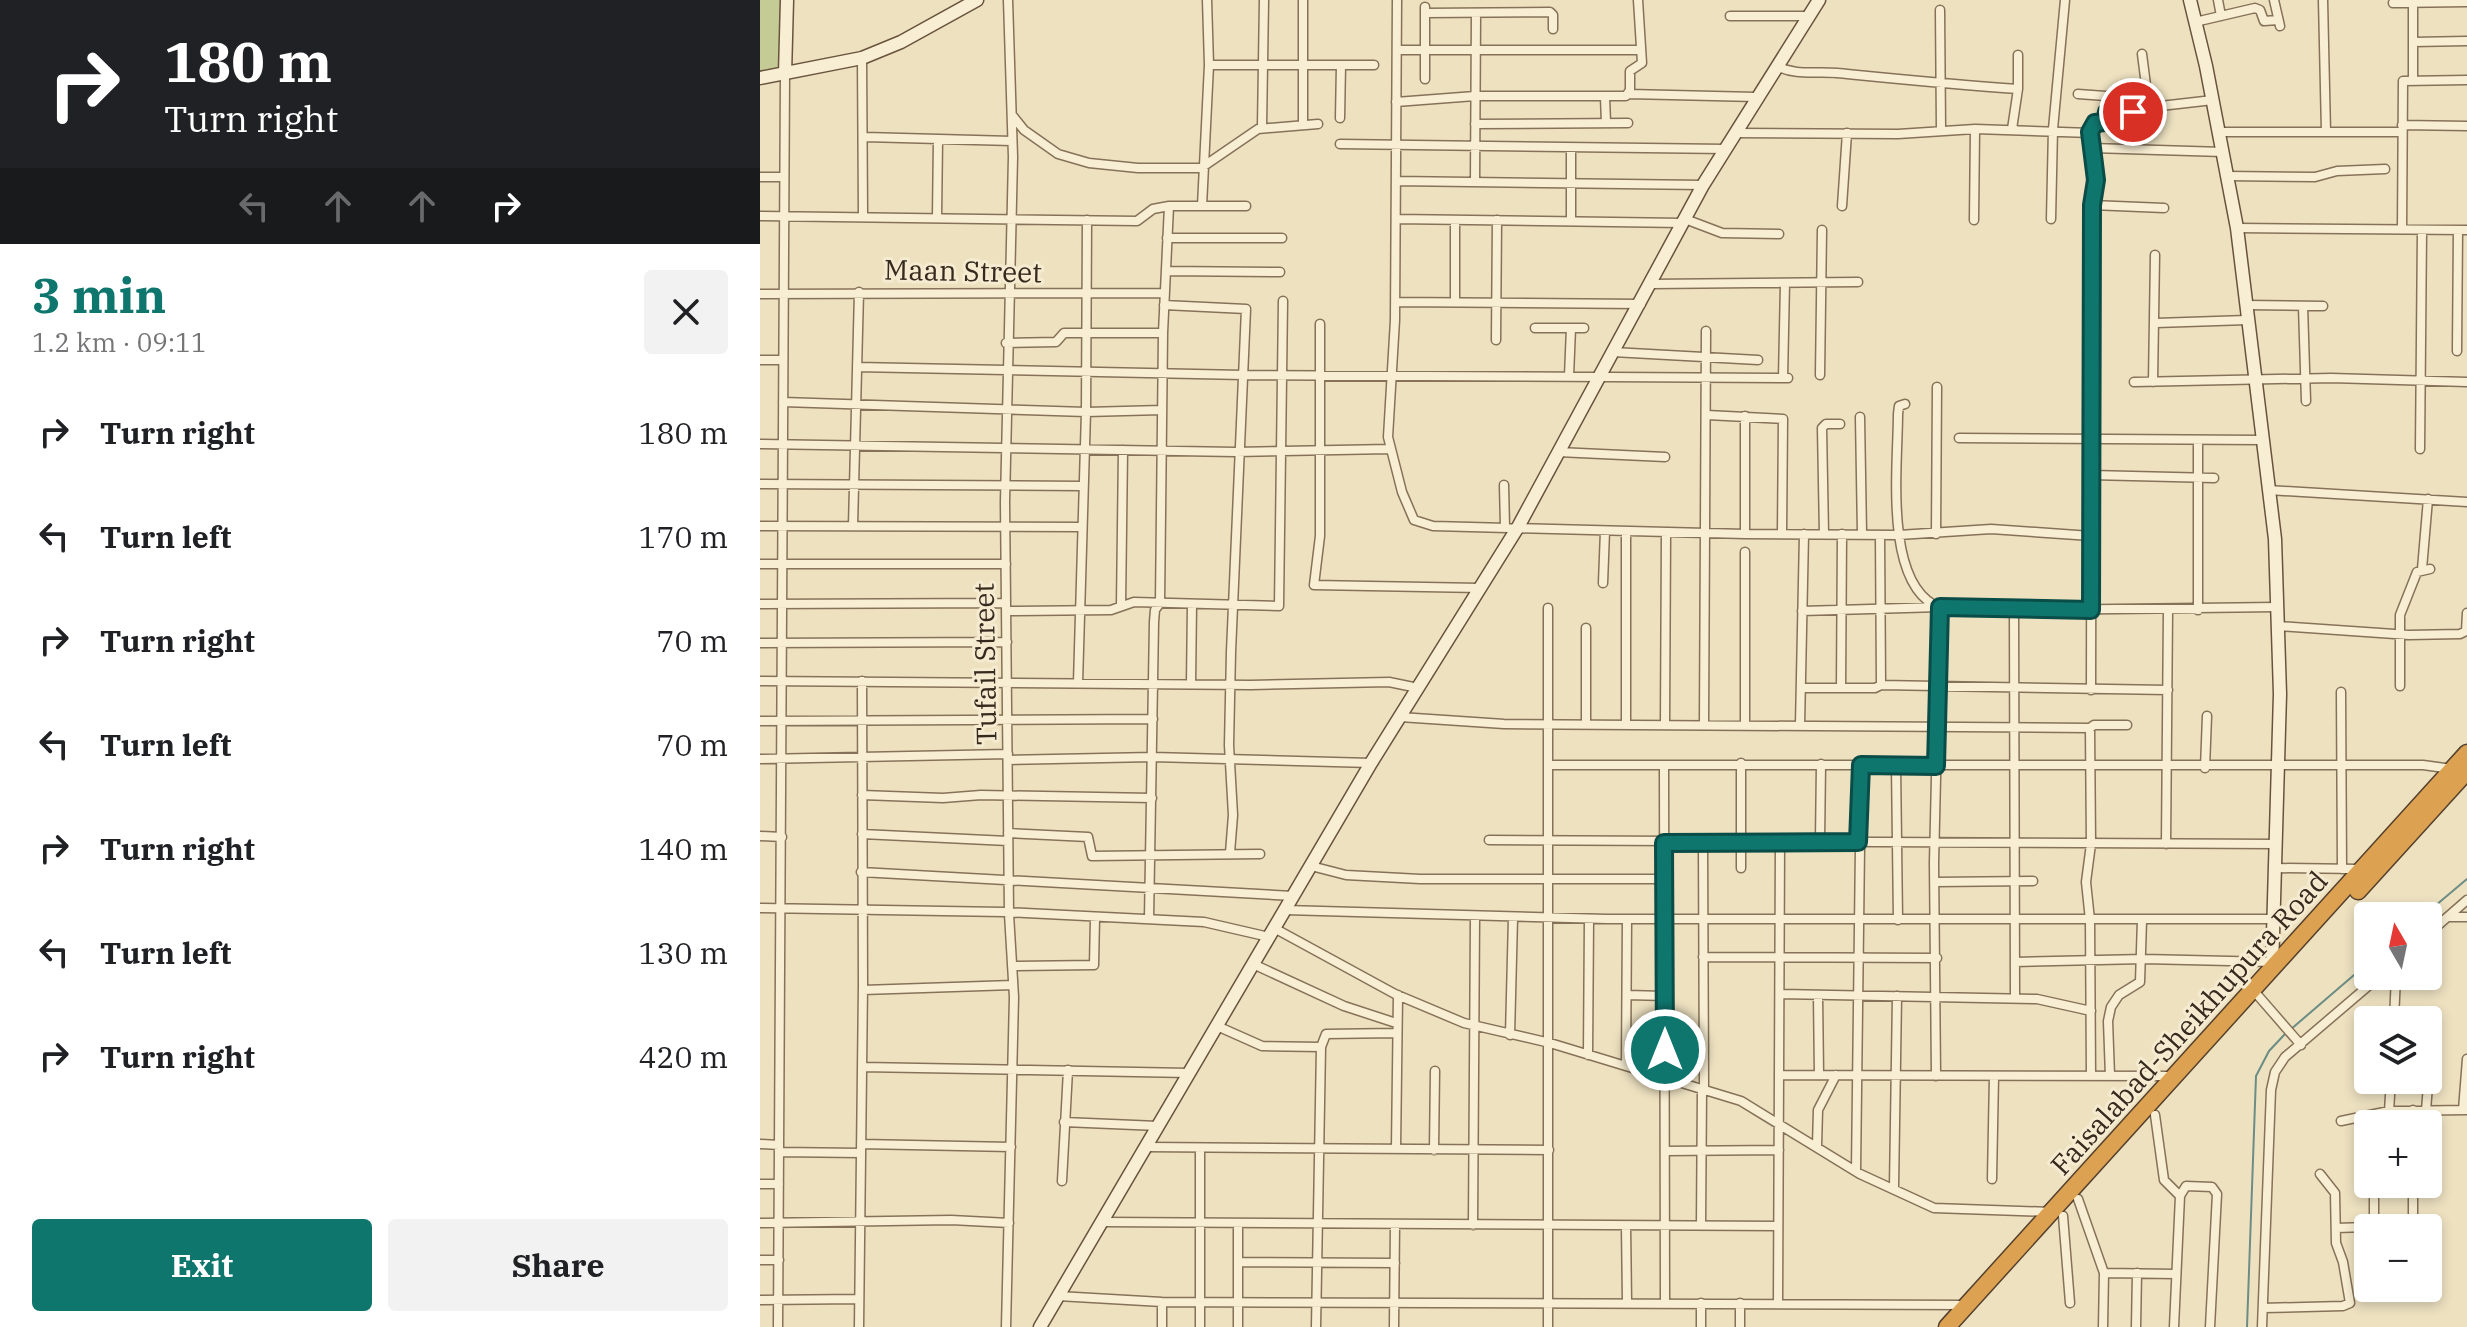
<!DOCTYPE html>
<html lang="en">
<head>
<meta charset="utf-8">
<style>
  :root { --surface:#fff; --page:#f2f2f2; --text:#202124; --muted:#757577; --accent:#0f766e }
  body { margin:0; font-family:"IBM Plex Serif",serif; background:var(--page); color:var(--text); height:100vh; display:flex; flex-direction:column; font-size:30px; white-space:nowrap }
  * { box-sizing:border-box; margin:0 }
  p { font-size:26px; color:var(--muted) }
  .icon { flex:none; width:44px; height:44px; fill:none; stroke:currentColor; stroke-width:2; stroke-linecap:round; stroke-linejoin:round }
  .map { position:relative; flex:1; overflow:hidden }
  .details { display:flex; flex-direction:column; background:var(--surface); width:760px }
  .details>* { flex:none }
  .hud { background:#202124; color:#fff; overflow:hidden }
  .needle { width:52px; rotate:351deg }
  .buttons { position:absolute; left:1594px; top:902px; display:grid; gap:16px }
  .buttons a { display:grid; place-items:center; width:88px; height:88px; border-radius:8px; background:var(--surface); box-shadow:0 4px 12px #0003; font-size:40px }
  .pin { position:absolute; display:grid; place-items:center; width:68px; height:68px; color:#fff; margin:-34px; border:4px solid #fff; border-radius:50%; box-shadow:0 2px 8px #0007 }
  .me { position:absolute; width:88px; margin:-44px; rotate:0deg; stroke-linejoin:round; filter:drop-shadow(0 0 6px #0008) }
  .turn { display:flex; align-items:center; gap:28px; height:168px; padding:0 32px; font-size:36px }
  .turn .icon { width:104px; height:104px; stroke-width:2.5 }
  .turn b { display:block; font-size:56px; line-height:68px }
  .lanes { display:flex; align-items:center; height:76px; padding:0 32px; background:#0003; justify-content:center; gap:40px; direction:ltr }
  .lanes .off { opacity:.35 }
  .round { display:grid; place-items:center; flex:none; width:84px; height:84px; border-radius:8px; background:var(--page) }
  .summary { display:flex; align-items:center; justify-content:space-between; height:136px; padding:0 32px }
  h1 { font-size:48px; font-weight:700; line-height:60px; color:var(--accent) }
  .primary-button { display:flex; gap:16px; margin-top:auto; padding:16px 32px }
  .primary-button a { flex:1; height:92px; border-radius:8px; background:var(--accent); color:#fff; font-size:32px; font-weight:700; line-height:92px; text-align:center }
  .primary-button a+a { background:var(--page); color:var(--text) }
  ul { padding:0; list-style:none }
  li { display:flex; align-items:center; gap:24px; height:104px; padding:0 32px }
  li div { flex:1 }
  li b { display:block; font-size:30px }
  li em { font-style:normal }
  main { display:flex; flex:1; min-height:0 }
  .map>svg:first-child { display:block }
</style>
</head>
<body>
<main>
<section class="details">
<div class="hud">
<div class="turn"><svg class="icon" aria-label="right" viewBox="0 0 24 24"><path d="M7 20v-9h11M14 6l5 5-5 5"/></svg><div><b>180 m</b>Turn right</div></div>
<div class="lanes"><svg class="icon off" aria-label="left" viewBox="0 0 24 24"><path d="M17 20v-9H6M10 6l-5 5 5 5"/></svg><svg class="icon off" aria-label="ahead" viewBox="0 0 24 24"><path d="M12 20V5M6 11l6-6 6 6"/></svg><svg class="icon off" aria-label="ahead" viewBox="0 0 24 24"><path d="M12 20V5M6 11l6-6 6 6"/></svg><svg class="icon" aria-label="right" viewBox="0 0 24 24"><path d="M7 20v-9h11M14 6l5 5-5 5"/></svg></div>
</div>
<div class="summary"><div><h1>3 min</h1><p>1.2 km · 09:11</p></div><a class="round"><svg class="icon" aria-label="close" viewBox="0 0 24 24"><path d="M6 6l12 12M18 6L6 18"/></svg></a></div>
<ul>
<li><svg class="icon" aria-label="right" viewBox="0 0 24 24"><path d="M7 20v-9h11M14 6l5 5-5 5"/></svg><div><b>Turn right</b></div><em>180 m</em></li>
<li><svg class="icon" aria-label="left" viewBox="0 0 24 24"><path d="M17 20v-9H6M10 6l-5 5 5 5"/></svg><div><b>Turn left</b></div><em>170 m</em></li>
<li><svg class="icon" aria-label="right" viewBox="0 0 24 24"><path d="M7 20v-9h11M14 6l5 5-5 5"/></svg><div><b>Turn right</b></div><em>70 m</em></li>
<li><svg class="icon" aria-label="left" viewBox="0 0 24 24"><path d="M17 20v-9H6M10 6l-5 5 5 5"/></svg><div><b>Turn left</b></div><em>70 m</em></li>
<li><svg class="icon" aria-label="right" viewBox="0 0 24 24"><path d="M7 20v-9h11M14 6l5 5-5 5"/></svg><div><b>Turn right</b></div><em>140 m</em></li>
<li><svg class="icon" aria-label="left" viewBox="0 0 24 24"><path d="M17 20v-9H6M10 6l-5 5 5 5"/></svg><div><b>Turn left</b></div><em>130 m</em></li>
<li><svg class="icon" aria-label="right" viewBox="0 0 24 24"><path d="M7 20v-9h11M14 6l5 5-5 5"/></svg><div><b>Turn right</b></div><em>420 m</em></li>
</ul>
<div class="primary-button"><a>Exit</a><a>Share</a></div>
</section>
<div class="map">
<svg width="1707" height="1327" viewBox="0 0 1707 1327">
  <rect width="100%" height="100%" fill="#ede1c0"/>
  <!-- green -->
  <path fill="#c4cb95" d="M 0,0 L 25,0 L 22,70 L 0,74 Z"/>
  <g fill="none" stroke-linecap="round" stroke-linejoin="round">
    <!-- stream -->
    <path stroke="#6b8d85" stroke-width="2" d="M 1663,916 L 1707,879
      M 1530,1030 L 1608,963
      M 1487,1327 L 1496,1076 L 1509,1051 L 1525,1034"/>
    <defs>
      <path id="street" d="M 637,0 L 635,320 L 628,437 L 642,492 L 654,520 L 673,526 L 985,534 L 1139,535 L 1231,529 L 1331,536
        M 1458,0 L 1461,16
        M 1514,0 L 1520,26
        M 1563,0 L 1566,132
        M 1633,3 L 1707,2
        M 1180,10 L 1181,130
        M 665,13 L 790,12 L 793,15 L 793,29
        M 970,16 L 1048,16
        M 1435,22 L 1495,8 L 1500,10 L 1504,21 L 1518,20
        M 1653,42 L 1707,41
        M 637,50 L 881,50
        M 1382,54 L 1388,101
        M 102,58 L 103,215
        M 449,65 L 614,65
        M 1016,66 C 1037,76 1055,71 1077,73 C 1138,79 1197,85 1258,89
        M 665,79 L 665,7
        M 1653,79 L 1653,0
        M 869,94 L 996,97
        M 1318,94 L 1387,99
        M 845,97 L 846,123
        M 636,102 L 715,96 L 866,96 L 870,90 L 870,71 L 882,63 L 878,0
        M 252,115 L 264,130 L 298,154 L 329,163 L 378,168 L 441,168 L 498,129 L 558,124
        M 580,118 L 581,65
        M 715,124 L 868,123
        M 543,125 L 543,0
        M 1642,125 L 1707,126
        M 502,127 L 504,0
        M 1252,129 L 1258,89 L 1258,55
        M 1330,132 L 1334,124 L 1345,122 L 1348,112 L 1453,100
        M 1459,132 L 1642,132
        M 975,133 L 1138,134 L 1215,129 L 1331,133 L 1336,180 L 1332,205 L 1331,690
        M 105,137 L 252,141
        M 580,144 L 966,149
        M 1332,148 L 1463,152
        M 1467,176 L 1555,177 L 1577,171 L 1625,169
        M 0,177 L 24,177
        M 636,181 L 943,185
        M 715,182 L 716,13
        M 1332,205 L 1404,208
        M 442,206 L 449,65 L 447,0
        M 1082,206 L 1087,133
        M 0,216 L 377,221 L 393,209 L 409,206
        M 177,217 L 178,139
        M 636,219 L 923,223
        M 925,219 L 962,233 L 1019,234
        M 1291,219 L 1293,129 L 1305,0
        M 1214,220 L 1215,129
        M 811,221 L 811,149
        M 1477,228 L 1707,230
        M 1642,229 L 1643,81 L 1707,80
        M 407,238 L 522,238
        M 406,271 L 520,272
        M 891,284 L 1098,282
        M 0,294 L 405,293
        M 636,302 L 881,304
        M 695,302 L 695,220
        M 404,305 L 486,309 L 471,652 L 469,745 L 473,815 L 470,853
        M 1485,305 L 1563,306
        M 1543,306 L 1546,401
        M 1396,323 L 1487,320
        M 560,324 L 560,536 L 554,585 L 720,588
        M 775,328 L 824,328
        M 736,340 L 737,220
        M 246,343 L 296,342 L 304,333 L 403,333
        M 1697,351 L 1698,230
        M 853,352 L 998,360
        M 0,360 L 23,360
        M 97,367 L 483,375 L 1028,378
        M 1060,375 L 1062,230
        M 809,376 L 811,328
        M 1023,378 L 1025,283
        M 1374,382 L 1571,378 L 1707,382
        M 1393,382 L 1395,255
        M 23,402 L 326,412 L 402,410
        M 1145,404 L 1139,406 L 1138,414 C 1138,464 1124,577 1174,605 L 1275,610 L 1517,607
        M 947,415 L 1023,419 L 1022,534
        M 985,416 L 985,534
        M 1100,417 L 1102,534
        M 1199,438 L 1501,440
        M 0,444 L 476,452 L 630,449
        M 1660,449 L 1662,230
        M 798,452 L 905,457
        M 1331,475 L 1454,478
        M 0,484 L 322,486
        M 744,485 L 745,527
        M 1508,490 L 1707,502
        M 0,526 L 321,527
        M 93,526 L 99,292
        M 866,531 L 866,725
        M 1064,534 L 1062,428 L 1066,424 L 1080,424
        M 1176,534 L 1177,387
        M 1120,535 L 1121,685
        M 0,564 L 246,564
        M 1662,569 L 1668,499
        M 843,583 L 845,531
        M 0,604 L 246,603
        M 361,606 L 363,450
        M 1254,609 L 1255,998
        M 1438,610 L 1438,441
        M 247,611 L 351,610 L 374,602 L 519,606 L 523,301
        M 1042,611 L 1180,607 L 1174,863 L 1176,1076
        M 1518,626 L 1649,635 L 1700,634 L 1706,631 L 1707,613
        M 0,643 L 247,642
        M 0,681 L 491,685 L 629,682 L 658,688
        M 318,683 L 326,412 L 327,220
        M 431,684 L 432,604
        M 1640,686 L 1640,615 L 1657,572 L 1670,569
        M 1041,688 L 1115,688 L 1121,685 L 1408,690
        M 1081,688 L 1082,534
        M 1581,692 L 1582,869
        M 640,717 L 744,724 L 1330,728
        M 0,721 L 393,719
        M 826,724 L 826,628
        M 905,725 L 906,533
        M 944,725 L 946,331
        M 985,725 L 985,552
        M 1040,725 L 1044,534
        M 0,759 L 248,754
        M 248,760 L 393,757 L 611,763
        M 981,763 L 981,868
        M 790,765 L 1663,765 L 1692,769
        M 904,765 L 905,1302
        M 1136,765 L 1138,920
        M 1445,768 L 1447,716
        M 102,795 L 183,798 L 221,795 L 392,798
        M 248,833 L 328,837 L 332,856 L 500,854
        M 102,834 L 248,841
        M 0,836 L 22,837
        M 729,840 L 1517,844
        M 1060,841 L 1061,764
        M 943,842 L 944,1089
        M 1406,844 L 1408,610
        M 551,866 L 586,875 L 660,879 L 905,879
        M 1516,868 L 1600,869
        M 101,872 L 533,896
        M 1175,882 L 1273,881
        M 0,908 L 244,912 L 444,922 L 509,937
        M 525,910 L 847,919 L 1515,919
        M 1688,917 L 1707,917
        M 389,919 L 394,622 L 395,610 L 400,603 L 403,333 L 409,206 L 486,206
        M 514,928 L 635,994 L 704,1023 L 790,1043 L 981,1101 L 1100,1174 L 1174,1208 L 1291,1212
        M 1668,934 L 1707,900
        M 943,957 L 1177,958
        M 1255,962 L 1384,959 L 1512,962
        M 493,964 L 584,1006 L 636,1023
        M 252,966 L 334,965 L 335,918
        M 103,990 L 253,985
        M 1494,991 L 1541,1045
        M 1021,994 L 1277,999 L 1331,1011
        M 867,995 L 905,996
        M 1058,995 L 1059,1075
        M 1634,1020 L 1636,976
        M 457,1026 L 502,1046 L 561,1047 L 556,1327
        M 750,1035 L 753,918
        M 561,1047 L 566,1034 L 636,1033
        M 828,1055 L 829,919
        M 866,1066 L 867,919
        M 102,1067 L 429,1073
        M 1019,1075 L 1411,1076
        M 1331,1076 L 1330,920 L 1326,882 L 1331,844 L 1330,728 L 1334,725 L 1367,725
        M 1350,1076 L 1348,1021 L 1351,1007 L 1359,995 L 1380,982 L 1382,920
        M 1653,1110 L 1653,1124
        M 1666,1110 L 1674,1013
        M 1703,1110 L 1707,1059
        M 1629,1111 L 1631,1080
        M 1395,1115 L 1404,1180 L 1420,1196
        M 1581,1121 L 1629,1111 L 1707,1110
        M 304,1122 L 398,1126
        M 0,1144 L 19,1145
        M 101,1144 L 251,1147
        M 1057,1146 L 1058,1110 L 1076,1075
        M 386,1147 L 789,1150
        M 636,1149 L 638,995
        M 674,1150 L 675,1071
        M 905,1151 L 1019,1150
        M 19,1152 L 101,1153
        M 1096,1171 L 1101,765
        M 1232,1179 L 1234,1076
        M 302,1181 L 308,1070
        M 0,1184 L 19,1184
        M 1653,1184 L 1653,1227
        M 1134,1187 L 1137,996
        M 1318,1199 L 1344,1273 L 1343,1327
        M 1303,1216 L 1310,1303
        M 342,1222 L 1018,1226
        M 0,1223 L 191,1220 L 249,1223
        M 478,1223 L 478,1327
        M 713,1225 L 715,917
        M 941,1225 L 942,1088
        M 866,1226 L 867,1302
        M 1576,1228 L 1671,1225
        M 1614,1228 L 1614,1184
        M 0,1260 L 19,1260
        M 478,1262 L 635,1263
        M 1344,1273 L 1416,1274
        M 298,1296 L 402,1302 L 1205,1305
        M 0,1300 L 98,1299
        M 941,1303 L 941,1327
        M 1018,1303 L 1020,841
        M 1503,1308 L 1583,1306 L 1590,1303 L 1583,1262 L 1576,1243 L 1575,1193 L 1560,1174
        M 18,1327 L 25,74
        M 99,1327 L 103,985 L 102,681
        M 246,1327 L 254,997 L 249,914 L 245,502 L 253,157 L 248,0
        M 402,1327 L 402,1302
        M 440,1327 L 440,1148
        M 634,1327 L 635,1224
        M 788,1327 L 788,608
        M 980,1327 L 980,1303
        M 1376,1327 L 1377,1273
        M 1414,1327 L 1420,1196 L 1426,1186 L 1452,1187 L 1457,1194 L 1450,1327
        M 1502,1327 L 1511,1090 L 1515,1072 L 1525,1057 L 1620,976"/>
      <path id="secondary" d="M 1430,0 L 1446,66 L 1477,228 L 1515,539 L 1520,694 L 1512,969
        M 25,74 L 27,0
        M 0,78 L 102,58 L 141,42 L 217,0
        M 280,1327 L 611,763 L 758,527 L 943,185 L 1059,0"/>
      <path id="highway" d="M 1598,891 L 1707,771
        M 1187,1327 L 1707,753"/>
    </defs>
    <!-- street casing -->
    <use href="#street" stroke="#867258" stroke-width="11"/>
    <!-- secondary casing -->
    <use href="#secondary" stroke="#68533c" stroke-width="15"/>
    <!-- highway casing -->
    <use href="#highway" stroke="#54402d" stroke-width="19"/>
    <!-- street -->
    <use href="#street" stroke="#f8eed3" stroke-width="8"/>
    <!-- secondary -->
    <use href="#secondary" stroke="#f8eed3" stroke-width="12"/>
    <!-- highway -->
    <use href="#highway" stroke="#dda251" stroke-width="16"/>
  </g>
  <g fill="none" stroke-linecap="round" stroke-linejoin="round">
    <defs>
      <path id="route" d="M 905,1050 L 904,843 L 1098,842 L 1101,765 L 1176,766 L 1180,607 L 1331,610 L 1332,205 L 1336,180 L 1330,132 L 1335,123 L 1345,122 L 1347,112 L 1373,112"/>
    </defs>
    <!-- route casing -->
    <use href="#route" stroke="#0a4d48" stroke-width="20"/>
    <!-- route -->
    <use href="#route" stroke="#0f766e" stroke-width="14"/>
  </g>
  <g text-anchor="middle" stroke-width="6" stroke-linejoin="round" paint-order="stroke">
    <!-- street labels -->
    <g font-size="28" fill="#36291d" stroke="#f5ebd0">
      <text transform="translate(203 271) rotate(1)" y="10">Maan Street</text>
      <text transform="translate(225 664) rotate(-91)" y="10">Tufail Street</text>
      <text transform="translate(1429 1023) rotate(-48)" y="10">Faisalabad-Sheikhupura Road</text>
    </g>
  </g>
</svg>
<div class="buttons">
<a><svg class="needle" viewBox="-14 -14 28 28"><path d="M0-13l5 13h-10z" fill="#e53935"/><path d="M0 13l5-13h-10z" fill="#757577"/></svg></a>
<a><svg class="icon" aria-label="layers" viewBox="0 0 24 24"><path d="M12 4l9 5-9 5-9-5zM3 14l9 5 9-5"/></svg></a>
<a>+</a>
<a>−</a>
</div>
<div class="pin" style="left:1373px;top:112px;background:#d93025"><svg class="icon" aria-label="arrive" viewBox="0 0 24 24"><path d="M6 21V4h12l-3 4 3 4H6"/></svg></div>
<svg class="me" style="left:905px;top:1050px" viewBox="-20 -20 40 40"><circle r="17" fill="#0f766e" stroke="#fff" stroke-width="3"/><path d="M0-11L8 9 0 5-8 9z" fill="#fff"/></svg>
</div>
</main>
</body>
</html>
